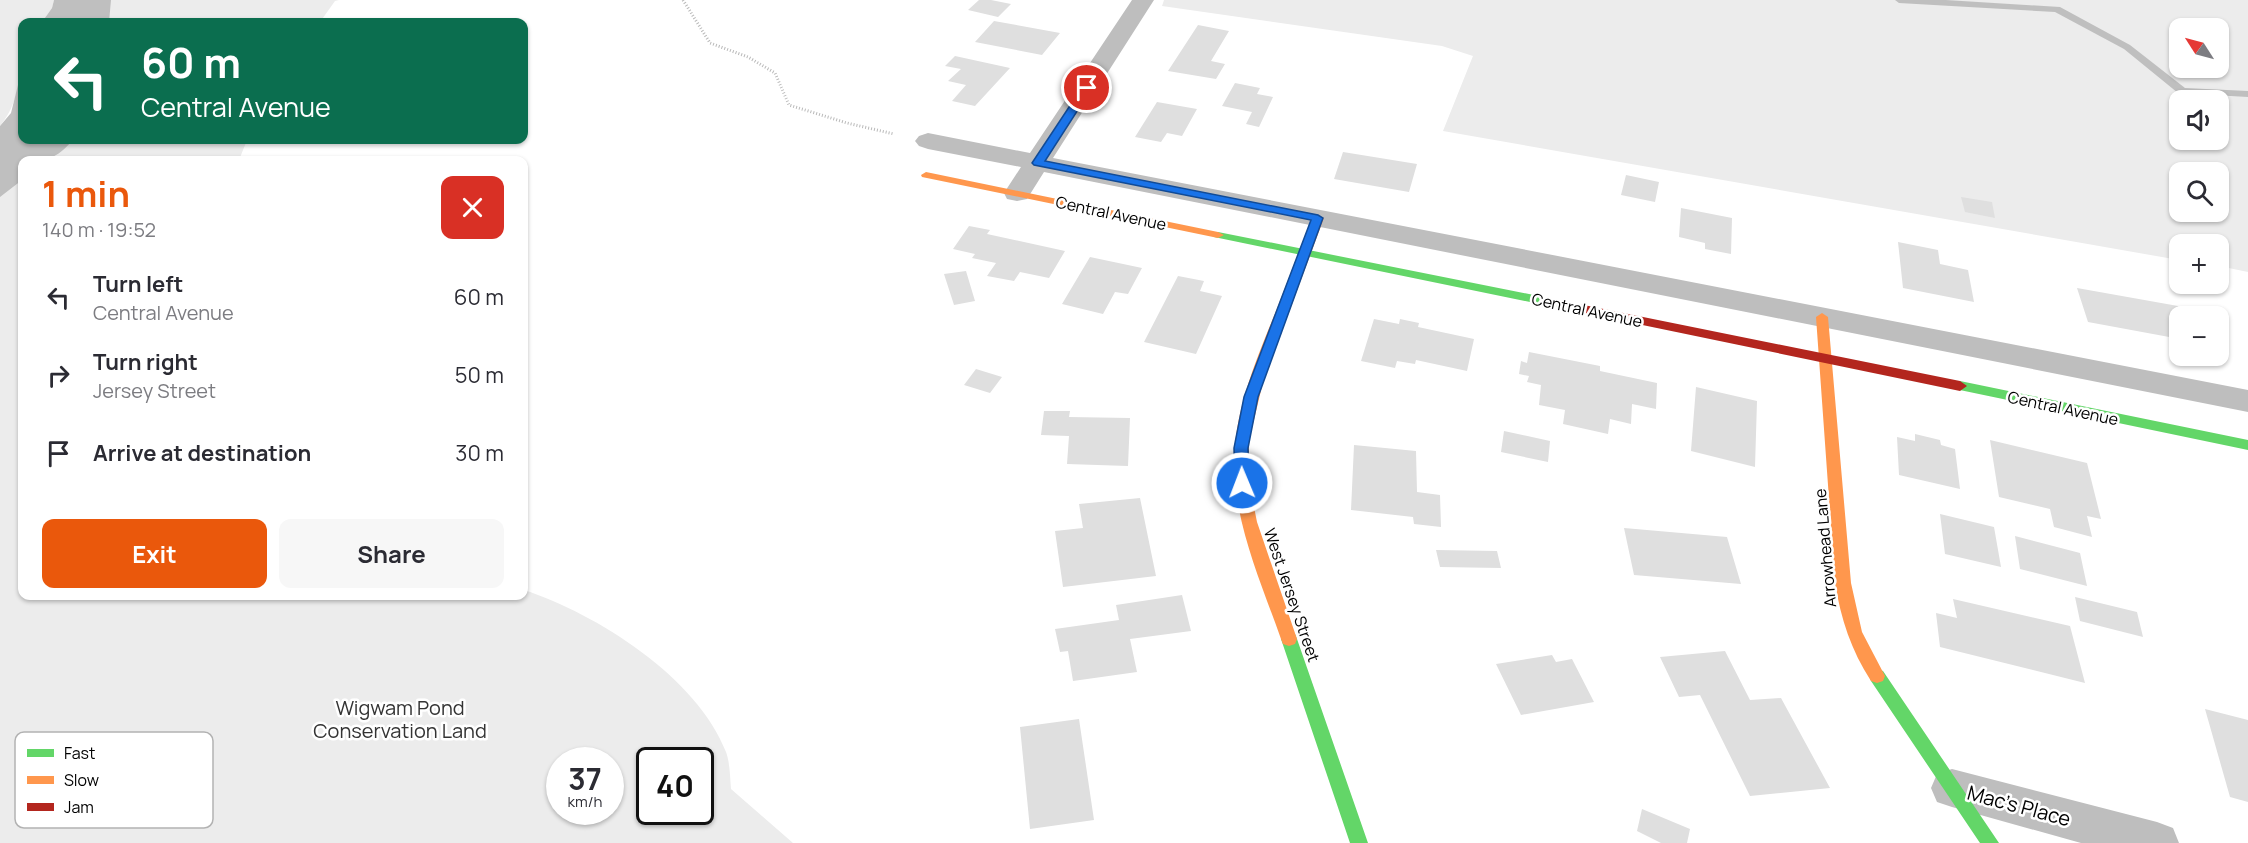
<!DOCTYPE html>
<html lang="en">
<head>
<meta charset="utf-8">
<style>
  :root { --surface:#fff; --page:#f7f7f7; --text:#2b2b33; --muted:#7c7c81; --accent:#ea580c }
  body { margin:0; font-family:Manrope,sans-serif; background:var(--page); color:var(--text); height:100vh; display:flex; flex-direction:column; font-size:22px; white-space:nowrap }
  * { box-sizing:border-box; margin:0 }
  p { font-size:20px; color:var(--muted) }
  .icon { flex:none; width:33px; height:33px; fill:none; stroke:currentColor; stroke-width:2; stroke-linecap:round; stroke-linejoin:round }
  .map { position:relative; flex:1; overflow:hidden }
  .drawer { position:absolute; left:18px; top:156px; width:510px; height:444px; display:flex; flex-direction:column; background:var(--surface); border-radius:12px; box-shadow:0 2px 4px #0004 }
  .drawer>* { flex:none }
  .banner { position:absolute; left:18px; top:18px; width:510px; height:126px; border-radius:12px; box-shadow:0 2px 4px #0004; background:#0b6e4f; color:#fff; overflow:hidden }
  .needle { width:39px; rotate:306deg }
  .tools { position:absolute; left:2169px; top:18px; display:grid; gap:12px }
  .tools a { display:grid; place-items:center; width:60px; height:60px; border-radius:12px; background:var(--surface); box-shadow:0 2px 4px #0004; font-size:30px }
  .speed { position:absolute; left:546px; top:747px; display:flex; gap:12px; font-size:30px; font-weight:700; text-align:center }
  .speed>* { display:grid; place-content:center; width:78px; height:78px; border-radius:50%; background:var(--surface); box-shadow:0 2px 4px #0004; line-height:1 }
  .speed small { font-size:15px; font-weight:400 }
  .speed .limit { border:3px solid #111; border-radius:9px; background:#fff; color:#111 }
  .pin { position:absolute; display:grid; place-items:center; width:51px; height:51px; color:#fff; margin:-26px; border:3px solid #fff; border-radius:50%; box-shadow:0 2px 6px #0007 }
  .me { position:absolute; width:66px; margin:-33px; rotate:359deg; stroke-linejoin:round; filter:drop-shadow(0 0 4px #0008) }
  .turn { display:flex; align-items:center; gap:21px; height:126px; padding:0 24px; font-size:27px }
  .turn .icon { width:78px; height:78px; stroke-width:2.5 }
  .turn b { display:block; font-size:42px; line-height:51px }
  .round { display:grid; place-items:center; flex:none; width:63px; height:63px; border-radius:12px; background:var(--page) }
  .overview { display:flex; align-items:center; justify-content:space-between; height:102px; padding:0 24px }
  h1 { font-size:36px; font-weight:700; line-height:45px; color:var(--accent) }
  .cta { display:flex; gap:12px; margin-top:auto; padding:12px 24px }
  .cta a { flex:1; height:69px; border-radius:12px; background:var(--accent); color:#fff; font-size:24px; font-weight:700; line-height:69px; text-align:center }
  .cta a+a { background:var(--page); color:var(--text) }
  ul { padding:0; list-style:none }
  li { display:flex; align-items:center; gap:18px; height:78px; padding:0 24px }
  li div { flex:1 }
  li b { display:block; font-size:22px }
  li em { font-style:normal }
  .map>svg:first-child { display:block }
</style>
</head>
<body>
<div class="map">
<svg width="2248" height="843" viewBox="0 0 2248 843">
  <rect width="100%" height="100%" fill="#fff"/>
  <!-- green -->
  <path fill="#ececec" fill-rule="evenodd" d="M 0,0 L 54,0 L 52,8 L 42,22 L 22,22 C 22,58 24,97 0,126 Z
    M 72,0 L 339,0 L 335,1 L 320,22 L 63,22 Z
    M 1164,0 L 2248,0 L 2248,272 L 2219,266 L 2218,244 L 2180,244 L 2179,260 L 1443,131 L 1473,56 L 1442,46 L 1162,6 ZM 2180,28 L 2218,28 L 2218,68 L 2180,68 ZM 2180,100 L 2218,100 L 2218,140 L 2180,140 ZM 2180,172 L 2218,172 L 2218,212 L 2180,212 Z
    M 22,140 L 247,140 L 239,160 L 22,160 L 22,596 L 524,596 L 524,590 C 597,614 697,677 726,752 C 730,763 730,777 731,789 L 793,843 L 0,843 L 0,179 ZM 560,760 L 610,760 L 610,812 L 560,812 ZM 650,760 L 700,760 L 700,812 L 650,812 Z"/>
  <!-- water -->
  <path fill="#bfbfbf" d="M 54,0 L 111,0 L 109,22 L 42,22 L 52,8 Z
    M 22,69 L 22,140 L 73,140 C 55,160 49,160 22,160 L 22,180 L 0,197 L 0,126 L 11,113 Z"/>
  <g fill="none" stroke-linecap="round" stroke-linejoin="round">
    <!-- stream -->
    <path fill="#bfbfbf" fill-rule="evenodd" d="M 1895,0 L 1946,0 L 2060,7 L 2130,45 L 2185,88 L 2248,91 L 2248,97 L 2178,93 L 2124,49 L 2055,12 L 1899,3 Z"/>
  </g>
  <!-- building -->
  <path fill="#dfdfdf" d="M 979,0 L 991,0 L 1011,4 L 998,17 L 968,10 Z
    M 994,21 L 1060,33 L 1042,55 L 975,42 Z
    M 1198,25 L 1229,31 L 1211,61 L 1225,64 L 1216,79 L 1168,71 Z
    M 955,56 L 1010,68 L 975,106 L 952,101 L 966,85 L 948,81 L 961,69 L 945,66 Z
    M 1235,83 L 1260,88 L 1257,94 L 1273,97 L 1259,127 L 1246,124 L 1252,112 L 1222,106 Z
    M 1157,102 L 1197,109 L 1182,136 L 1167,133 L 1161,142 L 1135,137 Z
    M 1343,152 L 1417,164 L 1409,192 L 1334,179 Z
    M 1626,175 L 1659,182 L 1655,202 L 1621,195 Z
    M 1961,197 L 1992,202 L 1995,218 L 1965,212 Z
    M 1681,208 L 1732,218 L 1731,254 L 1705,249 L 1705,243 L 1679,237 Z
    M 969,226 L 990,230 L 987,234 L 1065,251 L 1049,278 L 1020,272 L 1014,281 L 987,276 L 996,263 L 972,258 L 975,254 L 953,249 Z
    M 1898,242 L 1938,250 L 1940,264 L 1968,270 L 1974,302 L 1903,288 Z
    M 1090,257 L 1142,268 L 1128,294 L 1115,292 L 1103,314 L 1062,304 Z
    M 966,271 L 975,301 L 954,305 L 944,274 Z
    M 1178,276 L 1204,281 L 1200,291 L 1222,296 L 1196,354 L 1144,342 Z
    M 2077,288 L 2178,306 L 2182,316 L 2180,316 L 2180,339 L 2088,322 Z
    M 1374,319 L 1399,324 L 1400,319 L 1419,323 L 1418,327 L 1474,339 L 1467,371 L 1416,360 L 1415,364 L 1397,361 L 1395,368 L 1361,361 Z
    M 1529,352 L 1600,366 L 1600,371 L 1657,383 L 1656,409 L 1632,404 L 1631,424 L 1610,419 L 1608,434 L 1563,424 L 1565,410 L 1539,405 L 1541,385 L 1527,382 L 1529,376 L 1519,374 L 1521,361 L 1527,363 Z
    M 976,369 L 1002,377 L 990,393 L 964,385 Z
    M 1696,387 L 1757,401 L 1755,467 L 1691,451 Z
    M 1044,411 L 1070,411 L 1069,417 L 1130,418 L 1128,466 L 1067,464 L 1069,436 L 1041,435 Z
    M 1504,431 L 1550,441 L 1548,462 L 1501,452 Z
    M 1915,434 L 1940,440 L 1941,445 L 1955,449 L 1960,489 L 1899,475 L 1897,437 L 1915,441 Z
    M 1990,440 L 2087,463 L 2101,519 L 2087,516 L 2092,537 L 2054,527 L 2050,509 L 1999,497 Z
    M 1354,445 L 1416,451 L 1417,492 L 1440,495 L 1441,527 L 1414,524 L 1413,517 L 1351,510 Z
    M 1140,498 L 1156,576 L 1063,587 L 1055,531 L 1083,528 L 1079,504 Z
    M 1940,514 L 1994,527 L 2001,567 L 1945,554 Z
    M 1624,528 L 1727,537 L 1741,584 L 1634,575 Z
    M 2015,536 L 2080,553 L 2087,586 L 2020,569 Z
    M 1436,550 L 1497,551 L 1501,568 L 1440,567 Z
    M 1182,595 L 1191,631 L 1130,639 L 1137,672 L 1073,681 L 1068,651 L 1060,652 L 1055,629 L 1119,620 L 1116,605 Z
    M 2075,597 L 2137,612 L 2143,637 L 2080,621 Z
    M 1953,599 L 2070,626 L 2085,683 L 1940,647 L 1936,613 L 1957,618 Z
    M 1725,651 L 1750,700 L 1781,698 L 1830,788 L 1750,796 L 1700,695 L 1679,697 L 1660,657 Z
    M 1552,655 L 1556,662 L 1572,659 L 1594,702 L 1521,715 L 1496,664 Z
    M 2205,709 L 2248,720 L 2248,802 L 2230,797 Z
    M 1079,719 L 1094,820 L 1030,829 L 1020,727 Z
    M 1642,809 L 1690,829 L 1687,843 L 1661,843 L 1637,831 Z"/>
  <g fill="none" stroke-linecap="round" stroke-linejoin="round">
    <!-- path -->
    <path stroke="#b9b9b9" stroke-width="3" stroke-dasharray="1 2" stroke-linecap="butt" d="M 683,0 L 710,43 L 748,57 L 775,73 L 789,105 L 847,123 L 894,134"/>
    <!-- street -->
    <path fill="#bebebe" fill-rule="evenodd" d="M 1132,0 L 1154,0 L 1053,158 L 2248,390 L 2248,412 L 1044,172 L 1027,199 L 1017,201 L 1007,199 L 1004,193 L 1021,167 L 928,149 L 919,146 L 915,141 L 919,136 L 928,133 L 1030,153 Z
      M 1952,769 L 2157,822 L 2173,828 L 2179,843 L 2081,843 L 1952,807 L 1937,802 L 1931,788 L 1937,774 Z"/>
    <!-- fast -->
    <path fill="#63d668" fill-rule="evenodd" d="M 1218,232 L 1574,303 L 1580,307 L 1574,311 L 1214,237 L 1214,233 Z
      M 1960,381 L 2248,440 L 2248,450 L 1955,389 L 1953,386 L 1955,383 Z
      M 1289,632 L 1295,634 L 1297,639 L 1368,843 L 1350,843 L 1281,639 L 1283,634 Z
      M 1877,669 L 1883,671 L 1999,843 L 1980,843 L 1871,681 L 1869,676 L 1871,671 Z"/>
    <!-- slow -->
    <path fill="#ff974d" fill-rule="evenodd" d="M 926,172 L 1218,232 L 1224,235 L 1218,238 L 922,177 L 921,175 Z
      M 1318,215 L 1324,218 L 1263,382 L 1249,441 L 1249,482 L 1257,522 L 1297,639 L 1295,644 L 1289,646 L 1283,644 L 1281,639 C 1263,588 1240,536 1235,482 C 1229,423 1254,365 1276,311 C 1288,280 1300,249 1312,218 Z
      M 1822,313 L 1828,317 L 1851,583 L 1862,632 L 1885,676 L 1883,681 L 1877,683 L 1871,681 C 1851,650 1841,619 1835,583 L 1816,317 Z"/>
    <!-- jam -->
    <path fill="#b3261e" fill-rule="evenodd" d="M 1574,303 L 1960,381 L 1967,386 L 1960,391 L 1570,310 L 1568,307 Z"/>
  </g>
  <!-- route -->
  <path fill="#1a73e8" stroke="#114b97" stroke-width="1.5" d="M 1087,85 L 1092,88 L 1045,161 L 1318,215 L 1323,218 L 1258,397 L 1248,448 L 1249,483 L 1247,486 L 1237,486 L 1235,483 L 1234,448 L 1244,397 L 1311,220 L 1034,165 L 1032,163 L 1083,86 Z"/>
  <g text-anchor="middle" stroke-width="5" stroke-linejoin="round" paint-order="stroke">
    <!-- street labels -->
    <g font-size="16" fill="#000" stroke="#fff">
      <text transform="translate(1111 213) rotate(12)" y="6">Central Avenue</text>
      <text transform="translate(1587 310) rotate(12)" y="6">Central Avenue</text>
      <text transform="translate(2063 408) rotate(12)" y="6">Central Avenue</text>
      <text transform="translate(1825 548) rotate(-95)" y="6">Arrowhead Lane</text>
      <text transform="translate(1292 595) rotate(71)" y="6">West Jersey Street</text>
    </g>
    <!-- near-park labels -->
    <g font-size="20" fill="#333" stroke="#fff">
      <text x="400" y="715">Wigwam Pond<tspan x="400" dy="23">Conservation Land</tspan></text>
    </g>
    <!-- near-street labels -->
    <g font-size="20" fill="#000" stroke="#fff">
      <text transform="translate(2019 806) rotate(15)" y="7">Mac's Place</text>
    </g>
  </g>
  <!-- legend -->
  <rect x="15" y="732" width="198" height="96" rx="9" fill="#fff" stroke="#b2b2b2" stroke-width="1.5"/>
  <rect x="27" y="749" width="27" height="8" fill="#63d668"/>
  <rect x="27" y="776" width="27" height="8" fill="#ff974d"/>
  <rect x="27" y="803" width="27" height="8" fill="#b3261e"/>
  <g font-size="16" fill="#000">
    <text x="64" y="759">Fast</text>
    <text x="64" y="786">Slow</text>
    <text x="64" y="813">Jam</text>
  </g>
</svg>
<div class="tools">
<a><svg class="needle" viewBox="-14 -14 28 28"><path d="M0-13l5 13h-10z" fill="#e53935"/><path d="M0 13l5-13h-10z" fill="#7c7c81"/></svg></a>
<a><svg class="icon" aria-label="sound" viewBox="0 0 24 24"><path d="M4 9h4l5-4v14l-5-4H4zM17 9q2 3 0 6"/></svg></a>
<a><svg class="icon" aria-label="search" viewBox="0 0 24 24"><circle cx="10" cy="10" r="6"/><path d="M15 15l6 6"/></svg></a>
<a>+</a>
<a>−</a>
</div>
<div class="speed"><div>37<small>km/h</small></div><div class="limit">40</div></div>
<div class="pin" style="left:1087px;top:88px;background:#d93025"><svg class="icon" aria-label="arrive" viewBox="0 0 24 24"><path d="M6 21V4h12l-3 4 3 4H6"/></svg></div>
<svg class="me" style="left:1242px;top:483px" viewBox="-20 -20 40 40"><circle r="17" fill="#1a73e8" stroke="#fff" stroke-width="3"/><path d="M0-11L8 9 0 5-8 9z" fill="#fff"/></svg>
<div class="banner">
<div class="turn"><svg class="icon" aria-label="left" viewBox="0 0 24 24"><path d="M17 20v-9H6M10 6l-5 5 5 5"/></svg><div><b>60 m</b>Central Avenue</div></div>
</div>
<section class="drawer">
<div class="overview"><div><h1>1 min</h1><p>140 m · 19:52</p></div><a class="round" style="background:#d93025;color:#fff"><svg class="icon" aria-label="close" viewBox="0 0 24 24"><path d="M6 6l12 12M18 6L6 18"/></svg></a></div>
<ul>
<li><svg class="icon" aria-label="left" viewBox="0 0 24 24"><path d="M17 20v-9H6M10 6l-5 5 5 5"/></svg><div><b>Turn left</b><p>Central Avenue</p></div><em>60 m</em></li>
<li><svg class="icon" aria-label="right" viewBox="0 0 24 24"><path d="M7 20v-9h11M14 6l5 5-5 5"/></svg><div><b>Turn right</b><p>Jersey Street</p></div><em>50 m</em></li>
<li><svg class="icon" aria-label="arrive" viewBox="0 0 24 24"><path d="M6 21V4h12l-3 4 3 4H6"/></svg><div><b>Arrive at destination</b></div><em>30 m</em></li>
</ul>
<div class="cta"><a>Exit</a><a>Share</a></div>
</section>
</div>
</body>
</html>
